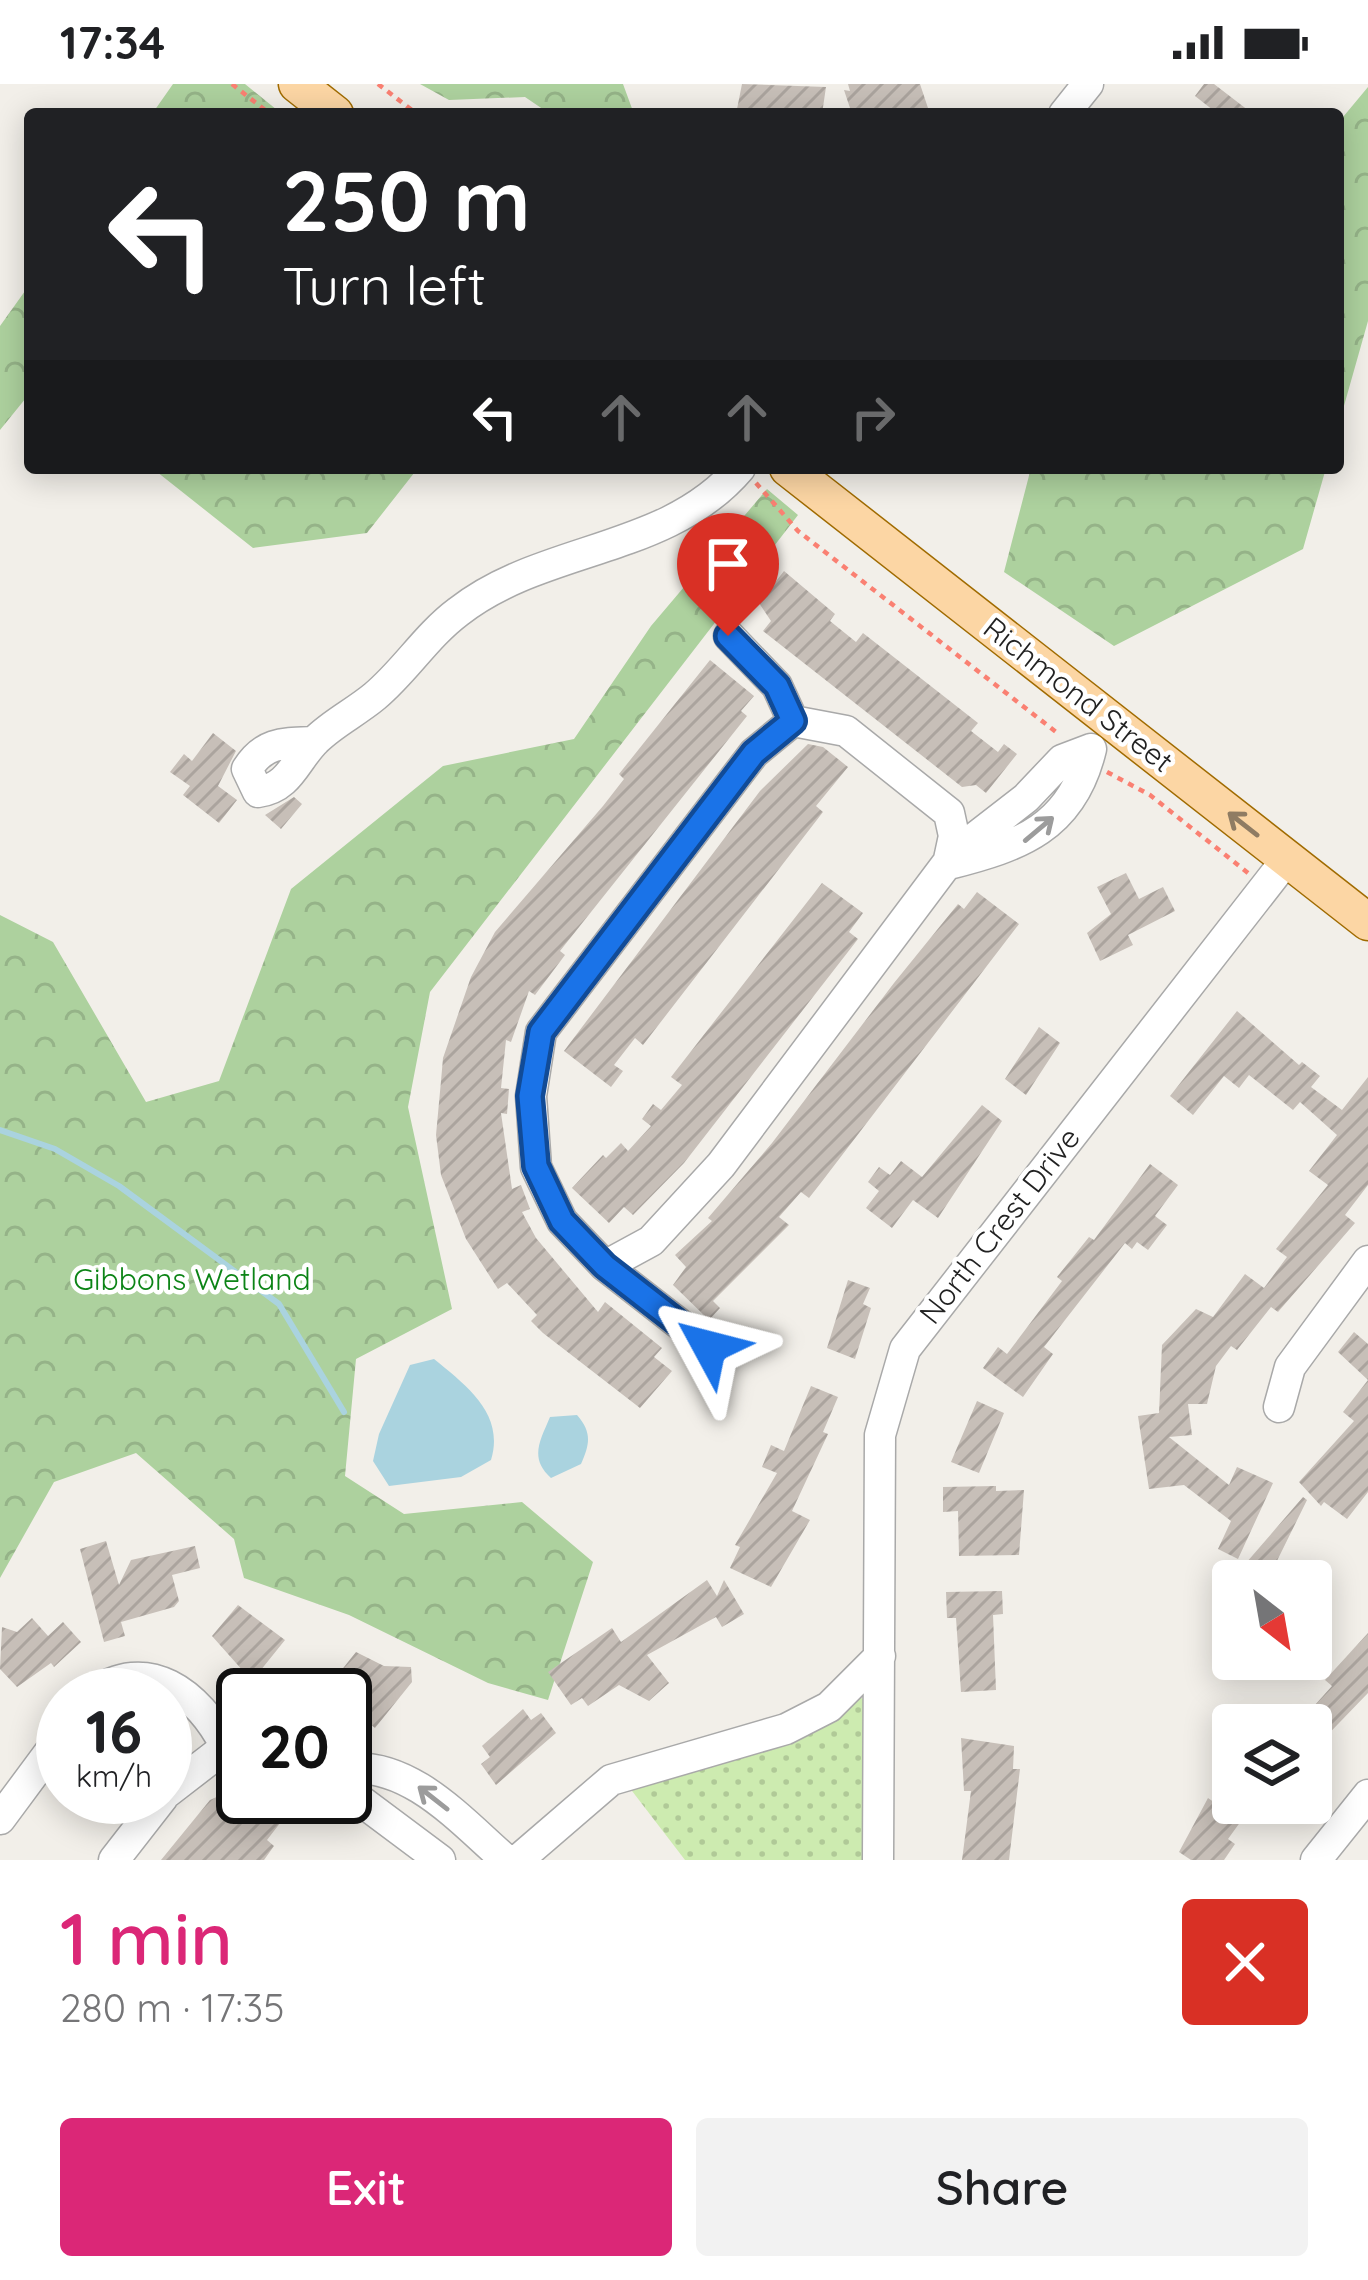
<!DOCTYPE html>
<html lang="en">
<head>
<meta charset="utf-8">
<style>
  :root { --surface:#fff; --page:#f2f2f2; --text:#202124; --muted:#757577; --accent:#db2777 }
  body { margin:0; font-family:Quicksand,sans-serif; background:var(--page); color:var(--text); height:100vh; display:flex; flex-direction:column; font-size:45px; white-space:nowrap }
  * { box-sizing:border-box; margin:0 }
  p { font-size:39px; color:var(--muted) }
  .icon { flex:none; width:66px; height:66px; fill:none; stroke:currentColor; stroke-width:2; stroke-linecap:round; stroke-linejoin:round }
  .map { position:relative; height:1776px; overflow:hidden }
  .drawer { display:flex; flex-direction:column; background:var(--surface); flex:1 }
  .drawer>* { flex:none }
  .banner { position:absolute; left:24px; top:24px; width:1320px; height:366px; border-radius:12px; box-shadow:0 6px 30px #0003; background:#202124; color:#fff; overflow:hidden }
  .needle { width:78px; rotate:149deg }
  .fabs { position:absolute; left:1212px; top:1476px; display:grid; gap:24px }
  .fabs a { display:grid; place-items:center; width:120px; height:120px; border-radius:12px; background:var(--surface); box-shadow:0 6px 30px #0003; font-size:60px }
  .speed { position:absolute; left:36px; top:1584px; display:flex; gap:24px; font-size:60px; font-weight:700; text-align:center }
  .speed>* { display:grid; place-content:center; width:156px; height:156px; border-radius:50%; background:var(--surface); box-shadow:0 6px 30px #0003; line-height:1 }
  .speed small { font-size:30px; font-weight:400 }
  .speed .limit { border:6px solid #111; border-radius:18px; background:#fff; color:#111 }
  .pin { position:absolute; display:grid; place-items:center; width:102px; height:102px; color:#fff; margin:-123px -51px; border-radius:50% 50% 50% 0; rotate:-45deg; box-shadow:0 0 12px #0007 }
  .pin .icon { rotate:45deg }
  .me { position:absolute; width:132px; margin:-66px; rotate:308deg; stroke-linejoin:round; filter:drop-shadow(0 0 9px #0008) }
  .turn { display:flex; align-items:center; gap:42px; height:252px; padding:0 60px; font-size:54px }
  .turn .icon { width:156px; height:156px; stroke-width:2.5 }
  .turn b { display:block; font-size:84px; line-height:102px }
  .lanes { display:flex; align-items:center; height:114px; padding:0 60px; background:#0003; justify-content:center; gap:60px; direction:ltr }
  .lanes .off { opacity:.35 }
  .round { display:grid; place-items:center; flex:none; width:126px; height:126px; border-radius:12px; background:var(--page) }
  .summary { display:flex; align-items:center; justify-content:space-between; height:204px; padding:0 60px }
  h1 { font-size:72px; font-weight:600; line-height:90px; color:var(--accent) }
  .cta { display:flex; gap:24px; margin-top:auto; padding:24px 60px }
  .cta a { flex:1; height:138px; border-radius:12px; background:var(--accent); color:#fff; font-size:48px; font-weight:600; line-height:138px; text-align:center }
  .cta a+a { background:var(--page); color:var(--text) }
  .status { display:flex; justify-content:space-between; align-items:center; height:84px; padding:0 60px; background:var(--surface); direction:ltr }
  .status svg { height:33px; fill:currentColor }
  .map>svg:first-child { display:block }
</style>
</head>
<body>
<div class="status"><b>17:34</b><svg viewBox="0 0 49 12"><path d="M0 12V9h3v3zM5 12V6h3v6zM10 12V3h3v9zM15 12V0h3v12zM26 1h20v11H26zM47 4h2v5h-2z"/></svg></div>
<div class="map">
<svg width="1368" height="1776" viewBox="0 0 1368 1776">
  <defs>
    <pattern id="grass-dots" width="8" height="8" patternUnits="userSpaceOnUse" patternTransform="scale(3)"><rect width="8" height="8" fill="#cdebb0"/><path d="M2 2h.1M6 6h.1" fill="none" stroke="#b0c997" stroke-width="1.8" stroke-linecap="round"/></pattern>
    <pattern id="forest-crowns" width="20" height="18" patternUnits="userSpaceOnUse" patternTransform="scale(3)"><rect width="20" height="18" fill="#add19e"/><path d="M2 6a3 3 0 1 1 6 0M12 15a3 3 0 1 1 6 0" fill="none" stroke="#95b388"/></pattern>
    <pattern id="building-hatch" width="6" height="6" patternUnits="userSpaceOnUse" patternTransform="scale(3)"><rect width="6" height="6" fill="#c7bfb8"/><path d="M-1 1l2-2M0 6l6-6M5 7l2-2" fill="none" stroke="#aba49e"/></pattern>
  </defs>
  <rect width="100%" height="100%" fill="#f2efe9"/>
  <!-- grass -->
  <path fill="url(#grass-dots)" d="M 858,1612 L 865,1616 L 865,1776 L 685,1776 L 629,1703 Z"/>
  <!-- forest -->
  <path fill="url(#forest-crowns)" d="M 173,0 L 245,0 L 282,30 L 152,30 Z
    M 420,0 L 623,0 L 634,30 L 550,30 L 525,13 L 449,16 Z
    M 1368,3 L 1368,237 L 1338,343 L 1338,39 Z
    M 30,200 L 30,309 L 0,346 L 0,242 Z
    M 152,384 L 418,384 L 367,449 L 253,464 Z
    M 1031,384 L 1326,384 L 1303,465 L 1114,562 L 1004,488 Z
    M 767,405 L 798,431 L 430,908 L 408,1023 L 452,1225 L 356,1275 L 345,1392 L 404,1430 L 522,1418 L 593,1478 L 548,1616 L 488,1599 L 349,1531 L 244,1494 L 234,1455 L 136,1369 L 54,1398 L 0,1494 L 0,831 L 53,858 L 146,1018 L 219,997 L 291,805 L 443,682 L 574,655 L 651,542 Z"/>
  <!-- water -->
  <path fill="#aad3df" d="M 434,1275 C 467,1302 505,1330 491,1376 L 461,1393 L 389,1402 L 373,1377 L 379,1350 L 410,1281 Z
    M 577,1331 C 592,1348 590,1360 581,1380 L 551,1394 C 529,1374 540,1357 550,1333 Z"/>
  <g fill="none" stroke-linecap="round" stroke-linejoin="round">
    <!-- stream -->
    <path stroke="#aad3df" stroke-width="6" d="M 0,1046 L 55,1065 L 119,1102 L 279,1220 L 344,1328"/>
  </g>
  <!-- building -->
  <path fill="url(#building-hatch)" d="M 742,0 L 826,3 L 822,30 L 736,30 Z
    M 848,0 L 920,0 L 930,30 L 852,30 L 844,6 L 850,7 Z
    M 1204,0 L 1214,0 L 1253,30 L 1218,30 L 1195,12 Z
    M 784,487 L 835,530 L 830,537 L 856,558 L 863,549 L 978,639 L 971,647 L 998,668 L 1004,660 L 1017,670 L 986,709 L 976,701 L 962,703 L 763,547 L 771,537 L 759,519 Z
    M 710,576 L 754,612 L 741,627 L 747,632 L 560,867 L 565,871 L 535,911 L 529,907 L 511,958 L 506,956 L 501,1004 L 509,1005 L 507,1030 L 501,1029 L 512,1105 L 521,1101 L 530,1125 L 522,1128 L 536,1154 L 598,1228 L 605,1218 L 662,1264 L 654,1273 L 672,1287 L 640,1324 L 543,1249 L 531,1237 L 537,1231 L 507,1199 L 498,1205 L 466,1155 L 441,1091 L 436,1051 L 441,997 L 443,974 L 471,893 L 495,848 L 603,722 L 624,695 L 619,690 Z
    M 213,649 L 236,667 L 218,702 L 237,716 L 219,739 L 183,711 L 190,702 L 170,688 L 184,670 L 192,677 Z
    M 808,660 L 823,663 L 848,683 L 816,722 L 823,728 L 643,961 L 635,954 L 614,981 L 623,987 L 611,1003 L 564,967 L 760,707 Z
    M 294,713 L 302,720 L 281,745 L 265,731 Z
    M 1126,789 L 1139,815 L 1163,803 L 1175,827 L 1128,851 L 1133,861 L 1100,877 L 1087,849 L 1111,830 L 1097,803 Z
    M 822,799 L 863,829 L 849,848 L 858,855 L 684,1079 L 633,1131 L 624,1123 L 609,1139 L 572,1104 L 603,1071 L 606,1074 L 621,1059 L 628,1067 L 651,1042 L 642,1035 L 653,1020 L 661,1026 L 682,1001 L 671,993 Z
    M 977,808 L 1019,840 L 820,1100 L 809,1114 L 801,1108 L 779,1133 L 789,1141 L 713,1217 L 720,1224 L 709,1236 L 673,1201 L 686,1183 L 675,1171 L 712,1137 L 708,1134 L 772,1059 L 894,899 L 958,820 L 964,825 Z
    M 1237,927 L 1299,981 L 1302,978 L 1320,992 L 1311,1003 L 1342,1026 L 1368,993 L 1368,1101 L 1345,1131 L 1355,1139 L 1278,1228 L 1271,1223 L 1237,1266 L 1231,1262 L 1216,1282 L 1207,1320 L 1188,1320 L 1192,1351 L 1169,1353 L 1229,1401 L 1237,1383 L 1273,1399 L 1238,1475 L 1218,1465 L 1231,1437 L 1184,1401 L 1149,1405 L 1138,1332 L 1159,1329 L 1162,1261 L 1196,1225 L 1213,1233 L 1245,1190 L 1264,1204 L 1287,1173 L 1276,1165 L 1328,1101 L 1309,1087 L 1337,1051 L 1300,1018 L 1293,1026 L 1249,991 L 1239,1004 L 1224,992 L 1193,1031 L 1170,1012 Z
    M 1039,943 L 1060,959 L 1026,1011 L 1005,995 Z
    M 982,1021 L 1002,1037 L 938,1134 L 913,1116 L 892,1144 L 866,1124 L 879,1107 L 868,1098 L 879,1083 L 890,1091 L 901,1077 L 922,1093 Z
    M 1150,1080 L 1178,1101 L 1155,1132 L 1167,1141 L 1148,1166 L 1137,1158 L 1132,1165 L 1125,1159 L 1044,1263 L 1053,1270 L 1023,1313 L 983,1284 L 998,1263 L 1007,1270 L 1062,1197 L 1057,1193 L 1089,1153 L 1094,1156 Z
    M 848,1196 L 870,1204 L 863,1220 L 871,1224 L 855,1275 L 827,1264 Z
    M 1354,1248 L 1368,1260 L 1368,1408 L 1347,1435 L 1324,1418 L 1321,1422 L 1299,1398 L 1354,1337 L 1343,1328 L 1368,1296 L 1338,1268 Z
    M 811,1302 L 838,1313 L 823,1348 L 828,1350 L 792,1427 L 810,1436 L 771,1503 L 730,1484 L 740,1463 L 735,1461 L 777,1389 L 762,1383 L 771,1361 L 784,1367 Z
    M 977,1317 L 1004,1329 L 979,1389 L 951,1378 Z
    M 996,1402 L 996,1407 L 1024,1406 L 1019,1471 L 959,1472 L 958,1427 L 943,1428 L 943,1403 Z
    M 1303,1413 L 1307,1416 L 1270,1491 L 1246,1479 Z
    M 106,1457 L 119,1501 L 131,1476 L 195,1462 L 200,1484 L 172,1491 L 179,1517 L 174,1523 L 121,1538 L 125,1552 L 104,1558 L 80,1465 Z
    M 707,1496 L 717,1512 L 724,1496 L 744,1530 L 722,1543 L 716,1533 L 647,1571 L 669,1599 L 649,1617 L 619,1601 L 588,1622 L 582,1614 L 571,1621 L 548,1588 L 612,1544 L 621,1558 Z
    M 1002,1507 L 1003,1530 L 993,1531 L 996,1606 L 961,1608 L 956,1534 L 947,1534 L 946,1508 Z
    M 238,1521 L 285,1556 L 252,1597 L 212,1552 Z
    M 32,1534 L 48,1552 L 63,1538 L 81,1558 L 54,1583 L 51,1579 L 17,1603 L 0,1585 L 2,1543 L 17,1548 Z
    M 1368,1549 L 1368,1609 L 1311,1668 L 1311,1641 L 1297,1641 L 1332,1602 L 1325,1596 Z
    M 356,1568 L 384,1582 L 411,1583 L 412,1598 L 375,1644 L 352,1626 L 358,1619 L 332,1598 Z
    M 523,1625 L 531,1636 L 541,1629 L 556,1649 L 496,1701 L 481,1680 L 490,1673 L 482,1662 Z
    M 961,1654 L 1014,1662 L 1013,1685 L 1020,1685 L 1009,1776 L 962,1776 L 971,1707 L 964,1707 Z
    M 243,1701 L 243,1713 L 263,1713 L 287,1730 L 267,1756 L 274,1762 L 264,1776 L 161,1776 L 210,1716 Z
    M 1208,1714 L 1241,1737 L 1228,1755 L 1235,1760 L 1224,1776 L 1191,1776 L 1179,1768 Z"/>
  <g fill="none" stroke-linecap="round" stroke-linejoin="round">
    <defs>
      <path id="minor" d="M 1064,30 L 1088,0
        M 729,552 L 777,602 L 793,637
        M 313,658 C 283,659 264,658 247,685 L 258,708 C 290,704 296,675 316,656 C 333,639 356,628 375,612 C 405,587 426,552 458,528 C 543,461 667,470 740,384
        M 949,780 C 1020,762 1072,744 1091,665
        M 605,1182 L 651,1157 L 721,1081 L 955,769 L 1026,714 L 1062,676 L 1091,665
        M 709,1263 L 605,1182 L 562,1137 L 536,1083 L 531,1012 L 541,948 L 754,669 L 793,637 L 846,647 L 949,729 L 954,752 L 948,780
        M 1279,1323 L 1290,1283 L 1368,1177
        M 91,1611 C 147,1569 199,1610 226,1663 L 243,1667
        M 345,1685 C 409,1676 462,1738 506,1776
        M 345,1705 L 440,1776
        M 165,1710 L 226,1663
        M 0,1735 L 63,1650
        M 114,1776 L 163,1713
        M 518,1776 L 611,1696 L 786,1645 L 829,1623 L 880,1572
        M 878,1776 L 880,1351 L 905,1265 L 1287,775
        M 1316,1776 L 1368,1711"/>
      <path id="major" d="M 297,0 L 335,30
        M 788,384 L 1368,838"/>
    </defs>
    <!-- minor casing -->
    <use href="#minor" stroke="#a9a9a9" stroke-width="33"/>
    <!-- major casing -->
    <use href="#major" stroke="#a06b00" stroke-width="39"/>
    <!-- path -->
    <path stroke="#fa8072" stroke-width="4.5" stroke-dasharray="6 6" stroke-linecap="butt" d="M 232,0 L 270,30
      M 378,0 L 417,30
      M 756,399 L 798,447 L 1060,651
      M 1107,688 L 1150,711 L 1248,789"/>
    <!-- minor -->
    <use href="#minor" stroke="#fff" stroke-width="30"/>
    <!-- major -->
    <use href="#major" stroke="#fcd6a4" stroke-width="36"/>
  </g>
  <!-- one-way arrows -->
  <defs><path id="oneway-shaft" d="M-6 0H5M1.5-3L5.5 0L1.5 3" fill="none" stroke-width="1.6" stroke-linecap="round" stroke-linejoin="round" transform="scale(3)"/></defs>
  <use stroke="#8f7c63" href="#oneway-shaft" transform="translate(1243 740) rotate(-142)"/>
  <g stroke="#9c9c9c">
    <use href="#oneway-shaft" transform="translate(1039 745) rotate(-40)"/>
    <use href="#oneway-shaft" transform="translate(433 1714) rotate(-142)"/>
  </g>
  <g fill="none" stroke-linecap="round" stroke-linejoin="round">
    <defs>
      <path id="route" d="M 709,1263 L 605,1182 L 562,1137 L 536,1082 L 530,1012 L 541,948 L 754,669 L 793,637 L 777,602 L 728,552"/>
    </defs>
    <!-- route casing -->
    <use href="#route" stroke="#114b97" stroke-width="30"/>
    <!-- route -->
    <use href="#route" stroke="#1a73e8" stroke-width="21"/>
  </g>
  <g text-anchor="middle" stroke-width="9" stroke-linejoin="round" paint-order="stroke">
    <!-- street labels -->
    <g font-size="30" fill="#222" stroke="#fff">
      <text transform="translate(1078 611) rotate(38)" y="10">Richmond Street</text>
      <text transform="translate(1000 1142) rotate(-52)" y="10">North Crest Drive</text>
    </g>
    <!-- park labels -->
    <g font-size="30" fill="#0c8416" stroke="#fff">
      <text x="192" y="1206">Gibbons Wetland</text>
    </g>
  </g>
</svg>
<div class="fabs">
<a><svg class="needle" viewBox="-14 -14 28 28"><path d="M0-13l5 13h-10z" fill="#e53935"/><path d="M0 13l5-13h-10z" fill="#757577"/></svg></a>
<a><svg class="icon" aria-label="layers" viewBox="0 0 24 24"><path d="M12 4l9 5-9 5-9-5zM3 14l9 5 9-5"/></svg></a>
</div>
<div class="speed"><div>16<small>km/h</small></div><div class="limit">20</div></div>
<div class="pin" style="left:728px;top:552px;background:#d93025"><svg class="icon" aria-label="arrive" viewBox="0 0 24 24"><path d="M6 21V4h12l-3 4 3 4H6"/></svg></div>
<svg class="me" style="left:709px;top:1263px" viewBox="-20 -20 40 40"><path d="M0-17L14 15 0 8-14 15z" fill="#1a73e8" stroke="#fff" stroke-width="4"/></svg>
<div class="banner">
<div class="turn"><svg class="icon" aria-label="left" viewBox="0 0 24 24"><path d="M17 20v-9H6M10 6l-5 5 5 5"/></svg><div><b>250 m</b>Turn left</div></div>
<div class="lanes"><svg class="icon" aria-label="left" viewBox="0 0 24 24"><path d="M17 20v-9H6M10 6l-5 5 5 5"/></svg><svg class="icon off" aria-label="ahead" viewBox="0 0 24 24"><path d="M12 20V5M6 11l6-6 6 6"/></svg><svg class="icon off" aria-label="ahead" viewBox="0 0 24 24"><path d="M12 20V5M6 11l6-6 6 6"/></svg><svg class="icon off" aria-label="right" viewBox="0 0 24 24"><path d="M7 20v-9h11M14 6l5 5-5 5"/></svg></div>
</div>
</div>
<section class="drawer">
<div class="summary"><div><h1>1 min</h1><p>280 m · 17:35</p></div><a class="round" style="background:#d93025;color:#fff"><svg class="icon" aria-label="close" viewBox="0 0 24 24"><path d="M6 6l12 12M18 6L6 18"/></svg></a></div>
<div class="cta"><a>Exit</a><a>Share</a></div>
</section>
</body>
</html>
